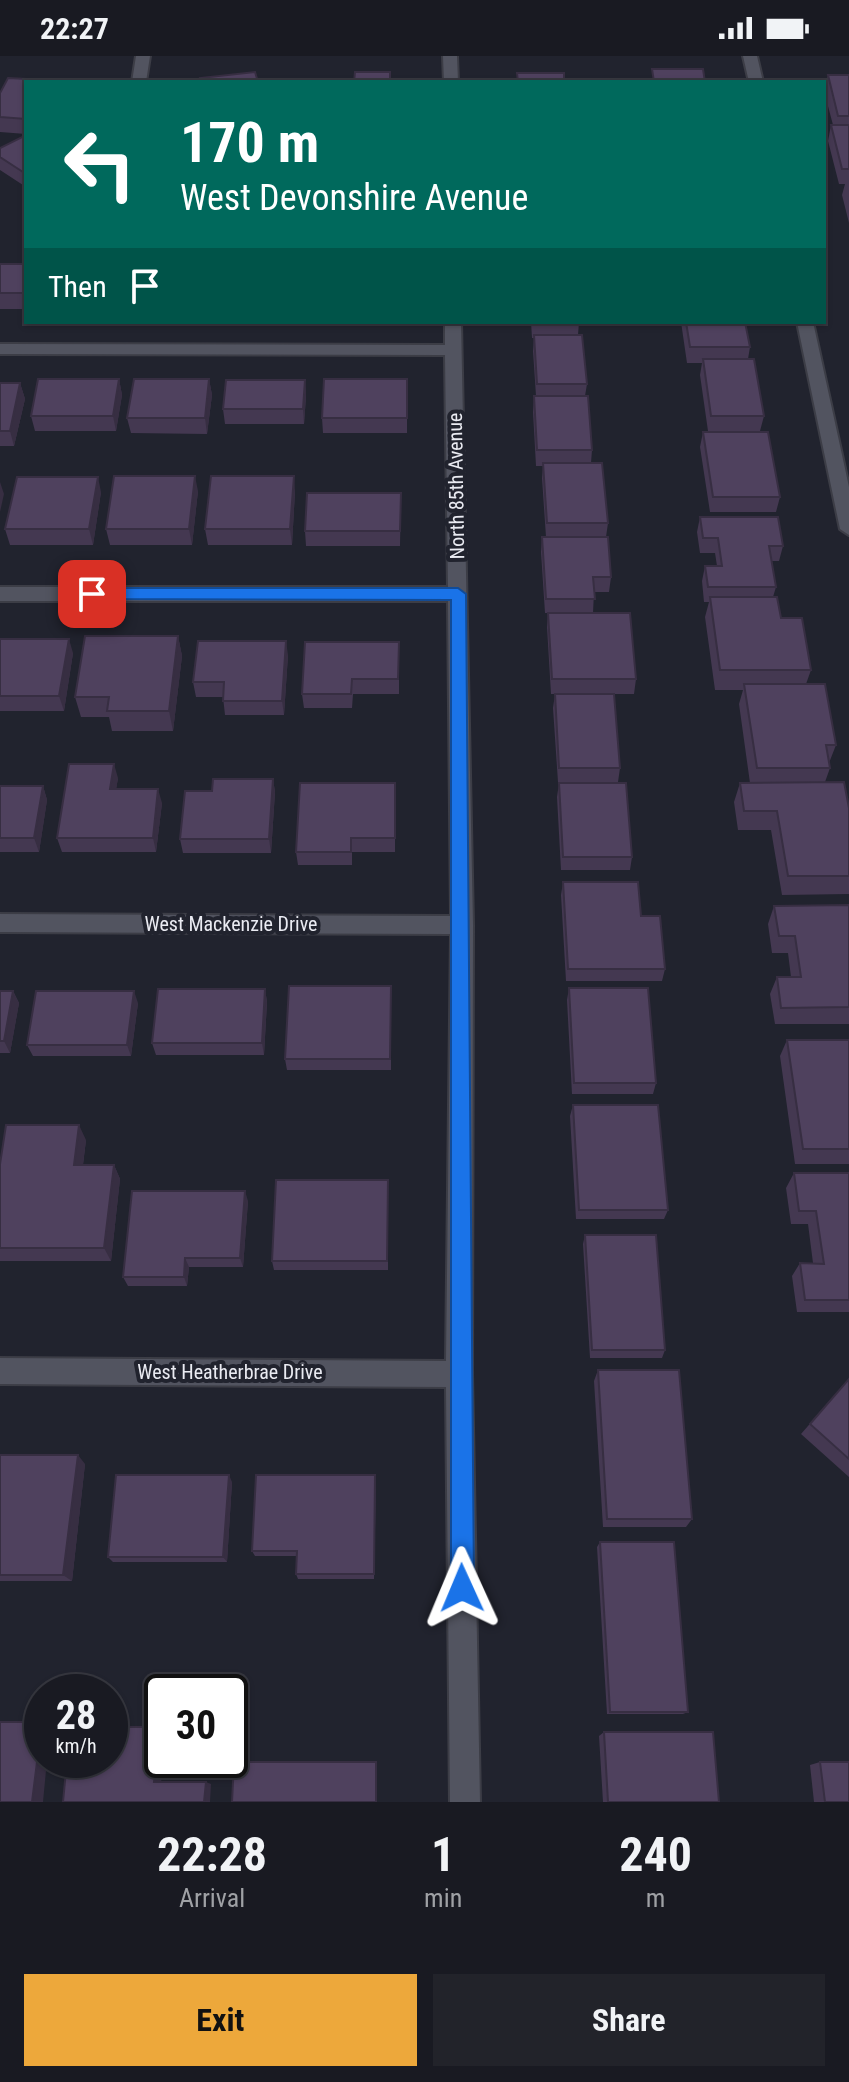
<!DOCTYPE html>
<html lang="en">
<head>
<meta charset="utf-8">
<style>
  :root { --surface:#191a22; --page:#22232a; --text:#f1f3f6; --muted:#9fa1a5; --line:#373840; --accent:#eda83b }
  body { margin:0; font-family:"Roboto Condensed",sans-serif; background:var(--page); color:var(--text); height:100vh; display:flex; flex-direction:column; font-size:30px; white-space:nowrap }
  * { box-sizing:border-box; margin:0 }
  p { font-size:26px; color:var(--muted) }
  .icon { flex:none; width:44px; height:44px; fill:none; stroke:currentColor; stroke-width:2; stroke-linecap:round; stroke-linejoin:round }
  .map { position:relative; height:1746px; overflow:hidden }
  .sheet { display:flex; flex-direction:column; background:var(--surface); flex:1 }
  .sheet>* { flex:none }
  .top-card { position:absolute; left:24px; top:24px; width:802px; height:244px; border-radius:0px; box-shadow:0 2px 6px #0004,0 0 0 2px var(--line); background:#00695c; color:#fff; overflow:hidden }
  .speed { position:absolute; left:24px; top:1618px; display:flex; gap:16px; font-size:40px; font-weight:700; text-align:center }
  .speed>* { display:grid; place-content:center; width:104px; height:104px; border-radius:50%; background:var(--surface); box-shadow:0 2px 6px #0004,0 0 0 2px var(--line); line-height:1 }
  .speed small { font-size:20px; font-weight:400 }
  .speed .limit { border:4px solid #111; border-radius:12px; background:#fff; color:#111 }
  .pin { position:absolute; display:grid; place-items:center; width:68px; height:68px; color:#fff; margin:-34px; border-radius:16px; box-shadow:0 4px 12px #0006 }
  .me { position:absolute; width:88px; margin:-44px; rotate:359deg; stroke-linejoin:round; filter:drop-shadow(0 0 6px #0008) }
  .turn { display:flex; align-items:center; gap:28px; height:168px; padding:0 24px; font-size:36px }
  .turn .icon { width:104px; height:104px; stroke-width:2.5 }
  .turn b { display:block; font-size:56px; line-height:68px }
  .then { display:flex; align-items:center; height:76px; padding:0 24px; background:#0003; gap:16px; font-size:30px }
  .eta { display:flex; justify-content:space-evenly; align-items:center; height:136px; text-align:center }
  .eta b { font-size:48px; font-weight:700; line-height:56px }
  .cta { display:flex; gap:16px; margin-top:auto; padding:16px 24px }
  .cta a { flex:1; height:92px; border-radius:0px; background:var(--accent); color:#111; font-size:32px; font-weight:700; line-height:92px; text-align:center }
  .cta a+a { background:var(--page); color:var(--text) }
  .status { display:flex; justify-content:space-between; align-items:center; height:56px; padding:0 40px; background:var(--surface); direction:ltr }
  .status svg { height:22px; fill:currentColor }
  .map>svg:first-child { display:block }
</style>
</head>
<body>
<div class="status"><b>22:27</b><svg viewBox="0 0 49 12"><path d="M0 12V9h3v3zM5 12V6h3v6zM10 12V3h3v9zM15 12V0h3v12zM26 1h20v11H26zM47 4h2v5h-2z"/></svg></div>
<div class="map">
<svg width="849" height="1746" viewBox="0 0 849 1746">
  <rect width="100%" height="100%" fill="#21232e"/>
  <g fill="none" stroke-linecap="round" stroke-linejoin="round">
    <defs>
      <path id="minor" d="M 136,0 L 150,0 L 146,26 L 132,26 Z
        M 443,0 L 457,0 L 458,26 L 444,26 Z
        M 743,0 L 757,0 L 763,26 L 749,26 Z
        M 445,266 L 461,266 L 473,869 L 472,1318 L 480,1746 L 450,1746 L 446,1331 L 0,1328 L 0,1302 L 446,1305 L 451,878 L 0,876 L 0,858 L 451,860 L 448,545 L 0,545 L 0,531 L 448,531 L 445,299 L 0,298 L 0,288 L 445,289 Z
        M 797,266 L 813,266 L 849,431 L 849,479 L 840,473 Z"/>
    </defs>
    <!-- minor casing -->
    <use href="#minor" stroke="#3c3d46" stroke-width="4"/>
    <!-- minor -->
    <use href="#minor" fill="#525460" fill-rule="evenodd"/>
  </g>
  <!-- wall -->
  <path fill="#443851" d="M 828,19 L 849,19 L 849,167 L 842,139 L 845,128 L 839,128 L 828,85 L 831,69 L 833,69 L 824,35 Z
    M 26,26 L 26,78 L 0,76 L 0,37 Z
    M 26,79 L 26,131 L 0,114 L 0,92 Z
    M 0,208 L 26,208 L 26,253 L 0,253 Z
    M 531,266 L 579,266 L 578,279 L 587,328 L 585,340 L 592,394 L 591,407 L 608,467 L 606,481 L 611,521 L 609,536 L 594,536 L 593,557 L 636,623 L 634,638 L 551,638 L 547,571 L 548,557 L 545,557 L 541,496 L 542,481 L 546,481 L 542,422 L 543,410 L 536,410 L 533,356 L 534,340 L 536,340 L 533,295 L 534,282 L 532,282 Z
    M 681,266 L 745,266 L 750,291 L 748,303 L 764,360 L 760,375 L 708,375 L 700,319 L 702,307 L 687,307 Z
    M 119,323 L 122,339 L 116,375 L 35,375 L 31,360 Z
    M 209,323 L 212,339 L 207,378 L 131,377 L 127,362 Z
    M 407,323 L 407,377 L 323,377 L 322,362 Z
    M 305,324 L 306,340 L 304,368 L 225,368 L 223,353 Z
    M 0,327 L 20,327 L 25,343 L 14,390 L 0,390 Z
    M 703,376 L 780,441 L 776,456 L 710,456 L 700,391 Z
    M 198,435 L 192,489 L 110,489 L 106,473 Z
    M 295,435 L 292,489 L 208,489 L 205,473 Z
    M 101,436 L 93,489 L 10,489 L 5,473 Z
    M 401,437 L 400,490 L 306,490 L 305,475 Z
    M 700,461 L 783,490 L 779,505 L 772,505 L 776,531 L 773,541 L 781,562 L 811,614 L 806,628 L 836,689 L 829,707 L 830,712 L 825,726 L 849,752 L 849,838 L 782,839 L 771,774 L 738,774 L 734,746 L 740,727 L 750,727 L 739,648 L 743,634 L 715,634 L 705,561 L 709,546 L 704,546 L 702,525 L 705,510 L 717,510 L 715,497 L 700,497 L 697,476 Z
    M 178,580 L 182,600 L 173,675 L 112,675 L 109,661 L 81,661 L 75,641 Z
    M 0,583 L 73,597 L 64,655 L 0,655 Z
    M 399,586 L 399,638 L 353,638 L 352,652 L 304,652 L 302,638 Z
    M 288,599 L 284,659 L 225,659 L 223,641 L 196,641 L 193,626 Z
    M 555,638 L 620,712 L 618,726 L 558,726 L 553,652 Z
    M 118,722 L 116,733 L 162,747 L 156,796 L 62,796 L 57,782 Z
    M 273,723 L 275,736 L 271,797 L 183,797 L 180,783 Z
    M 395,727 L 395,796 L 352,796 L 352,809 L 298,809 L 296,796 Z
    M 559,727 L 632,801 L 630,814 L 561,814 L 557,741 Z
    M 0,730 L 43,730 L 47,744 L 39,796 L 0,796 Z
    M 563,826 L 641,860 L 665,913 L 662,925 L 566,925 L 561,839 Z
    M 849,849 L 849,968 L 775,968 L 770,938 L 777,921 L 791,921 L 788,897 L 772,897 L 768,868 L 774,850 Z
    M 391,930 L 391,1014 L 287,1014 L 285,1003 Z
    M 569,932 L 656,1027 L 653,1038 L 572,1038 L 567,944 Z
    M 265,933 L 267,946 L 264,999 L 156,999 L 152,987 Z
    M 0,935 L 13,935 L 19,947 L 10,997 L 0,997 Z
    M 138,947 L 131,1000 L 33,1000 L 27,989 Z
    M 787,984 L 849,984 L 849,1108 L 795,1108 L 780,1000 Z
    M 573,1049 L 668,1154 L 664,1163 L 576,1163 L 570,1060 Z
    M 86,1084 L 83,1109 L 114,1109 L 120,1123 L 111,1205 L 0,1205 L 0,1108 Z
    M 794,1117 L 849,1117 L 849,1256 L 797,1256 L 792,1220 L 800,1207 L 813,1207 L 808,1168 L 791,1168 L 786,1132 Z
    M 388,1124 L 388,1214 L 274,1214 L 272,1205 Z
    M 248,1145 L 243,1211 L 189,1211 L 187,1230 L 128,1230 L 123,1221 Z
    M 585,1179 L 665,1294 L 662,1302 L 590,1302 L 583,1188 Z
    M 598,1314 L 692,1463 L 686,1471 L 603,1471 L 594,1325 Z
    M 849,1323 L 849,1421 L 801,1378 Z
    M 0,1399 L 85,1408 L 72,1525 L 0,1525 Z
    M 232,1426 L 227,1506 L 113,1506 L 108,1501 Z
    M 376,1426 L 374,1523 L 298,1523 L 296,1518 L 297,1500 L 255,1500 L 252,1495 Z
    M 600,1486 L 688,1656 L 683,1658 L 607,1658 L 597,1491 Z
    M 604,1676 L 719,1746 L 603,1746 L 599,1680 Z
    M 820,1706 L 849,1746 L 814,1746 L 810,1709 Z"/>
  <!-- shaded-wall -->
  <path fill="#372e42" d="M 119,323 L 122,339 L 116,375 L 113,360 Z
    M 209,323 L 212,339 L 207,378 L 205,362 Z
    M 305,324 L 306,340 L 304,368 L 303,353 Z
    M 20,327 L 25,343 L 14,390 L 10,375 Z
    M 195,420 L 198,435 L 192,489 L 189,473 Z
    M 294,420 L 295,435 L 292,489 L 290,473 Z
    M 98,421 L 101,436 L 93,489 L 89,473 Z
    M 0,426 L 4,438 L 0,456 Z
    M 178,580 L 182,600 L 173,675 L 169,655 Z
    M 69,583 L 73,597 L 64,655 L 59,640 Z
    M 286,585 L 288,599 L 284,659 L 282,645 Z
    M 114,708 L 118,722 L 114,747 L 110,733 Z
    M 273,723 L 275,736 L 271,797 L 269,783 Z
    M 43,730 L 47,744 L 39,796 L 34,782 Z
    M 158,733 L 162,747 L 156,796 L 153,782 Z
    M 265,933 L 267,946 L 264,999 L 262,987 Z
    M 13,935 L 19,947 L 10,997 L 4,985 Z
    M 134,935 L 138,947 L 131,1000 L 127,989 Z
    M 79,1069 L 86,1084 L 81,1123 L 74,1109 Z
    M 114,1109 L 120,1123 L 111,1205 L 104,1192 Z
    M 245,1135 L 248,1145 L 243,1211 L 240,1202 Z
    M 185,1202 L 189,1211 L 187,1230 L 184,1221 Z
    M 78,1399 L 85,1408 L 72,1525 L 63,1519 Z
    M 229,1419 L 232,1426 L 227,1506 L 223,1501 Z
    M 375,1419 L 376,1426 L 374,1523 L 374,1518 Z
    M 42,1666 L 42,1704 L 47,1704 L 43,1746 L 32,1746 Z
    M 159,1671 L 162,1673 L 163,1704 L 161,1728 L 154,1726 Z
    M 376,1706 L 377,1709 L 377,1746 L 376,1746 Z
    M 206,1726 L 211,1728 L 210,1746 L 204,1746 Z"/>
  <!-- building -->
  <path fill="#4f415e" stroke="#372e42" stroke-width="2" d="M 652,13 L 703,13 L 705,26 L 654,26 Z
    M 255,16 L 258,26 L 201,26 L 200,22 Z
    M 355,16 L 390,16 L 390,26 L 354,26 Z
    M 517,17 L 564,17 L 564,26 L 518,26 Z
    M 828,19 L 849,19 L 849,60 L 838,60 Z
    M 8,22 L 66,25 L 26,26 L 26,63 L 0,61 L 0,37 Z
    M 831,69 L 849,69 L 849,113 L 842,113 Z
    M 26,79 L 26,118 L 0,101 L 0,92 Z
    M 0,208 L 26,208 L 26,237 L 0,237 Z
    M 686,266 L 745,266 L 750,291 L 690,291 Z
    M 534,279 L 582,279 L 587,328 L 537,328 Z
    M 703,303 L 754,303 L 764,360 L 711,360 Z
    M 38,323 L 119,323 L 113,360 L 31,360 Z
    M 134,323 L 209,323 L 205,362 L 127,362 Z
    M 324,323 L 407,323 L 407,362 L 322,362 Z
    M 226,324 L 305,324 L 303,353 L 223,353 Z
    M 0,327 L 20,327 L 10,375 L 0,375 Z
    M 534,340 L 588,340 L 592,394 L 537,394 Z
    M 703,376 L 768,376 L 780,441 L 713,441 Z
    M 543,407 L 602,407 L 608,467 L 547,467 Z
    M 114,420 L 195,420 L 189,473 L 106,473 Z
    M 211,420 L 294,420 L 290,473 L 205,473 Z
    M 17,421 L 98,421 L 89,473 L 5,473 Z
    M 307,437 L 401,437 L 400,475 L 305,475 Z
    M 700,461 L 778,461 L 783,490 L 769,490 L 776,531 L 708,531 L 705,510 L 722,510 L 718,482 L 703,482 Z
    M 542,481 L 608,481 L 611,521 L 593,521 L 595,543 L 546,543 Z
    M 710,541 L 777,541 L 781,562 L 802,562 L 811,614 L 720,614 Z
    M 548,557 L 630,557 L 636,623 L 552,623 Z
    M 85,580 L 178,580 L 169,655 L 107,655 L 109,641 L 75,641 Z
    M 0,583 L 69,583 L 59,640 L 0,640 Z
    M 198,585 L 286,585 L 282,645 L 223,645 L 224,626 L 193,626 Z
    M 305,586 L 399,586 L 398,623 L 352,623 L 351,638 L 302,638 Z
    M 744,628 L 825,628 L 836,689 L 826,689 L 830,712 L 757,712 Z
    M 555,638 L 614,638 L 620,712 L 559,712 Z
    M 69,708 L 114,708 L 110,733 L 158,733 L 153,782 L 57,782 Z
    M 213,723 L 273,723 L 269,783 L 180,783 L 185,735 L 212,735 Z
    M 844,726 L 849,752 L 849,820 L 788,820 L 777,755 L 744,755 L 740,727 Z
    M 300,727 L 395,727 L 395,782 L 351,782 L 351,796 L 296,796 Z
    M 559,727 L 626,727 L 632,801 L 563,801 Z
    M 0,730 L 43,730 L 34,782 L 0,782 Z
    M 563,826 L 638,826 L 641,860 L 660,860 L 665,913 L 568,913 Z
    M 849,849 L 849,951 L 781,952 L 777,921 L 801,921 L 795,880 L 779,880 L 774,850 Z
    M 289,930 L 391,930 L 390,1003 L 285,1003 Z
    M 569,932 L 648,932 L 656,1027 L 574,1027 Z
    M 158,933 L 265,933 L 262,987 L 152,987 Z
    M 0,935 L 13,935 L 4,985 L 0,985 Z
    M 36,935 L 134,935 L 127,989 L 27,989 Z
    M 787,984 L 849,984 L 849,1093 L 803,1093 Z
    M 573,1049 L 658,1049 L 668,1154 L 579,1154 Z
    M 6,1069 L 79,1069 L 74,1109 L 114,1109 L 104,1192 L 0,1192 L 0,1108 Z
    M 794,1117 L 849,1117 L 849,1244 L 805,1244 L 800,1207 L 824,1208 L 816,1155 L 799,1155 Z
    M 276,1124 L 388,1124 L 387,1205 L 272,1205 Z
    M 132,1135 L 245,1135 L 240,1202 L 185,1202 L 184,1221 L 123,1221 Z
    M 585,1179 L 656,1179 L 665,1294 L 592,1294 Z
    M 598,1314 L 679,1314 L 692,1463 L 607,1463 Z
    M 849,1323 L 849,1403 L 810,1368 Z
    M 0,1399 L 78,1399 L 63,1519 L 0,1519 Z
    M 116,1419 L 229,1419 L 223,1501 L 108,1501 Z
    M 256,1419 L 375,1419 L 374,1518 L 296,1518 L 297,1495 L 252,1495 Z
    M 600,1486 L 674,1486 L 688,1656 L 610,1656 Z
    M 0,1666 L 42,1666 L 32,1746 L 0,1746 Z
    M 110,1671 L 159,1671 L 154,1726 L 206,1726 L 204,1746 L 63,1746 L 67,1704 L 110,1704 Z
    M 604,1676 L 713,1676 L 719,1746 L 608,1746 Z
    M 234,1706 L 376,1706 L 376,1746 L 232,1746 Z
    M 820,1706 L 849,1706 L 849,1746 L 825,1746 Z"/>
  <!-- route -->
  <path fill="#1a73e8" stroke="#114b97" stroke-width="2" d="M 92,532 L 458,532 L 466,538 L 474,1532 L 470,1540 L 462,1544 L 454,1540 L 451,1532 L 451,544 L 92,543 L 84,538 Z"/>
  <g text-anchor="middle" stroke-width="8" stroke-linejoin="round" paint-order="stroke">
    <!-- street labels -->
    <g font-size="20" fill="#eaebf2" stroke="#21232e">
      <text transform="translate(456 430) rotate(-91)" y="7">North 85th Avenue</text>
      <text x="231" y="875">West Mackenzie Drive</text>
      <text x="230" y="1323">West Heatherbrae Drive</text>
    </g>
  </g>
</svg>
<div class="speed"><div>28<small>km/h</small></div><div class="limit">30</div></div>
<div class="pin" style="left:92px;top:538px;background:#d93025"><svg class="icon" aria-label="arrive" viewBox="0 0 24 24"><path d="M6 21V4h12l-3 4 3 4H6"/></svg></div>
<svg class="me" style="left:462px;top:1532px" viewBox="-20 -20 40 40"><path d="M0-17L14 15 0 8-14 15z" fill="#1a73e8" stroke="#fff" stroke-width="4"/></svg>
<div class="top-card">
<div class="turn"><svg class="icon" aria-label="left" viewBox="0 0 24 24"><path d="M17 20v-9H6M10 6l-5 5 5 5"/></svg><div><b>170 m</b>West Devonshire Avenue</div></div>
<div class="then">Then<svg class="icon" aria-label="arrive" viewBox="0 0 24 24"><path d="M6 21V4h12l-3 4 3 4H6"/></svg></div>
</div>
</div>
<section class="sheet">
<div class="eta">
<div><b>22:28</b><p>Arrival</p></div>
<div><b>1</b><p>min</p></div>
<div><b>240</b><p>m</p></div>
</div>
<div class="cta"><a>Exit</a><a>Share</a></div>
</section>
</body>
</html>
